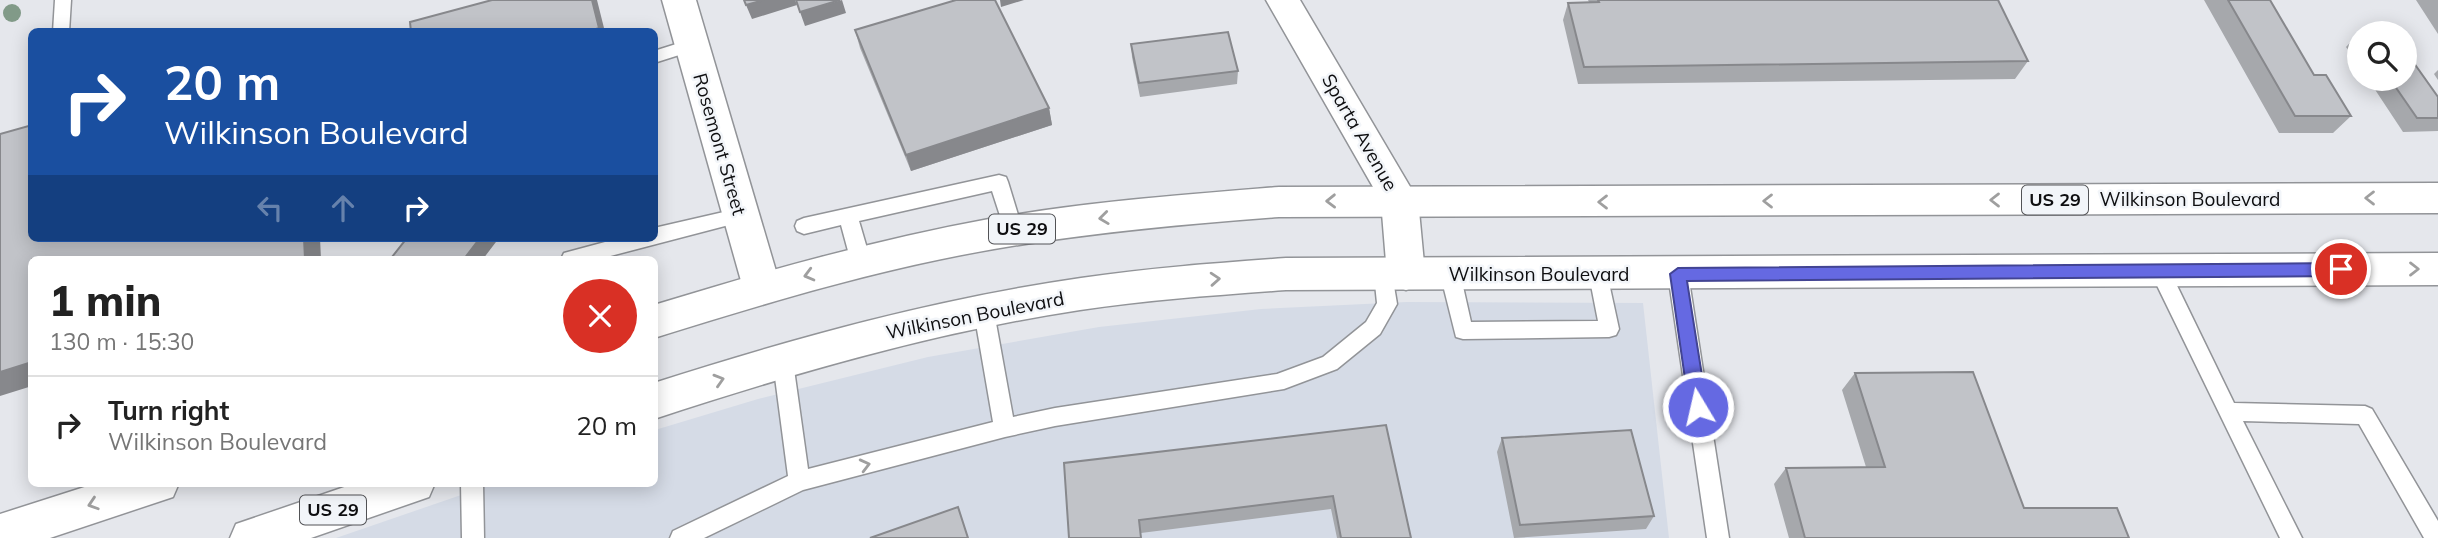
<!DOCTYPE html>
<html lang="en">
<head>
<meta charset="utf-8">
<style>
  :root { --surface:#fff; --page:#f6f6f6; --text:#222; --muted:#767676; --line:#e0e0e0 }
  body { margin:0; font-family:Mulish,sans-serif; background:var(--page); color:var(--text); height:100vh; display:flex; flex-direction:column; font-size:26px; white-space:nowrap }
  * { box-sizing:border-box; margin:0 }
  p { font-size:23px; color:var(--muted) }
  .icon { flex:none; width:38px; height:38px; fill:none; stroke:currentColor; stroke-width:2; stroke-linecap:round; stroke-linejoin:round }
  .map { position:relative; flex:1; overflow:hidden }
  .sheet { position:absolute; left:28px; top:256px; width:630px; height:231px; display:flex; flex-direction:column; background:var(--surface); border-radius:10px; box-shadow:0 4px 18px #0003 }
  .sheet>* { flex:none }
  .hud { position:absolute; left:28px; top:28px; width:630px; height:214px; border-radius:10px; box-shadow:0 4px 18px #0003; background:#1a4fa0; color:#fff; overflow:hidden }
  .controls { position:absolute; left:2347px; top:21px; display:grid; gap:14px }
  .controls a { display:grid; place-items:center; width:70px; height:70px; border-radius:50%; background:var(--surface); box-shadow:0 4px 18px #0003; font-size:35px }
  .pin { position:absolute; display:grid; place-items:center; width:60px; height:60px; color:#fff; margin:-30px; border:4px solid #fff; border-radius:50%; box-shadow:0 2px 7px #0007 }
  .me { position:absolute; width:77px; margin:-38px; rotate:351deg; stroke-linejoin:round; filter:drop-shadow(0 0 5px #0008) }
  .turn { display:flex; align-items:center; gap:24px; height:147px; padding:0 21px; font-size:32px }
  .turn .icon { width:91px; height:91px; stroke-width:2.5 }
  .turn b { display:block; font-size:49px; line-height:60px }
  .lanes { display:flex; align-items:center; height:66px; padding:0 21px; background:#0003; justify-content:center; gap:35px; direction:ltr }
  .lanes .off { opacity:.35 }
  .round { display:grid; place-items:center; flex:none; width:74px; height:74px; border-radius:37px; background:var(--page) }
  .overview { display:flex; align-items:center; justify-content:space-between; height:119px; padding:0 21px }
  h1 { font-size:42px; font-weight:800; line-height:52px }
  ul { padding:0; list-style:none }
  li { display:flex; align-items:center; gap:21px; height:98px; padding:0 21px; border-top:2px solid var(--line) }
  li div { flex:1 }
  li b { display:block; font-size:26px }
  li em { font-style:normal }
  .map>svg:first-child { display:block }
</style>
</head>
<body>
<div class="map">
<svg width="2438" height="538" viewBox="0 0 2438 538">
  <rect width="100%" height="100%" fill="#e5e7ec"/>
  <!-- built -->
  <path fill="#d5dbe6" d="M 1407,302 L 1643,303 L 1669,538 L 336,538 L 496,483 L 654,483 L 655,430 L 758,399 L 928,357 L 1099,327 L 1261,309 Z"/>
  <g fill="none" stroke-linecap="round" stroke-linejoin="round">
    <defs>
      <path id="lane" d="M 55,0 L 71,0 L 69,32 L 53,32 Z
        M 692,39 L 701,45 L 698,49 L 654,63 L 654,51 Z
        M 999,175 L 1006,177 L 1008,182 L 1023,231 L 1021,236 L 1014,239 L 1007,236 L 1005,231 L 992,191 L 859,221 L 871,262 L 868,268 L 861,270 L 854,268 L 851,262 L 841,225 L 804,234 L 797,231 L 795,226 L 797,221 L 804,218 Z
        M 741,208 L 748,210 L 750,215 L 748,220 L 599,259 L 561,259 L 564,253 L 620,238 L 654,238 L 654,228 Z
        M 2159,261 L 2166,263 L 2234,403 L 2365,406 L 2372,409 L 2438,521 L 2438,538 L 2424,538 L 2359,424 L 2243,421 L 2302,538 L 2280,538 L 2149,269 L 2152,263 Z
        M 1450,265 L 1457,267 L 1460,273 L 1471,322 L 1598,321 L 1589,275 L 1592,269 L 1599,267 L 1606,269 L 1619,329 L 1616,335 L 1609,337 L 1463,339 L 1456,337 L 1440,273 L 1443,267 Z
        M 1384,266 L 1391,268 L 1397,304 L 1380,334 L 1337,369 L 1284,389 L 1055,426 L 1005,437 L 803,490 L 704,538 L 670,538 L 673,531 L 788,476 L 773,362 L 776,356 L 783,353 L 790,356 L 793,362 L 808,469 L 993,422 L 974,312 L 977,306 L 984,304 L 991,306 L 994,312 L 1013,417 L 1055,408 L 1277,374 L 1323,357 L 1366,322 L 1377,303 L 1374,274 L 1377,268 Z
        M 1678,266 L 1685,268 L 1688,274 L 1729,538 L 1707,538 L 1668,274 L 1671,268 Z
        M 461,483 L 483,483 L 484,538 L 462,538 Z"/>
      <path id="street" d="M 662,0 L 696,0 L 781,288 L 776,299 L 762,304 L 748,299 L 743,288 Z
        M 1266,0 L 1300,0 L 1412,190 L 1418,200 L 1425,274 L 1420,285 L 1406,290 L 1392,285 L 1387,274 L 1381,201 Z"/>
      <path id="primary" d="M 2438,183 L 2438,213 L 1279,217 C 1184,224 1088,233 994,249 C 878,269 766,303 654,338 L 654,305 C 765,271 875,240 989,219 C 1084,202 1182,195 1279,187 Z
        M 2438,253 L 2438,285 L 1286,290 C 1217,295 1148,300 1080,310 C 935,332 794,373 654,419 L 654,383 C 794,338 936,299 1081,278 C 1149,268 1217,263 1286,258 Z
        M 97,483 L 179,483 L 173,497 L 50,538 L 0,538 L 0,514 Z
        M 356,483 L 435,483 L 429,497 L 311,538 L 230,538 L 236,524 Z"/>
    </defs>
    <!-- lane casing -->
    <use href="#lane" stroke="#929498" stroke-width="3"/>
    <!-- street casing -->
    <use href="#street" stroke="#929498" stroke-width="3"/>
    <!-- primary casing -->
    <use href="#primary" stroke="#929498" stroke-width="3"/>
    <!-- lane -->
    <use href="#lane" fill="#fff" fill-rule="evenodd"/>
    <!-- street -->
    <use href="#street" fill="#fff" fill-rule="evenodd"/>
    <!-- primary -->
    <use href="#primary" fill="#fff" fill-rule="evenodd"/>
  </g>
  <!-- trees -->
  <circle fill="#819a88" cx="12" cy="13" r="9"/>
  <!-- wall -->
  <path fill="#a6a8ac" d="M 1588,0 L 1998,0 L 2028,61 L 2015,79 L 1578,84 L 1563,20 L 1568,3 L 1589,2 Z
    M 2204,0 L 2270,0 L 2314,75 L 2351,116 L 2333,133 L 2279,133 Z
    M 2416,0 L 2438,0 L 2438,34 Z
    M 855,30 L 1049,108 L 1052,125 L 911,171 L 860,48 Z
    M 2359,33 L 2359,66 L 2346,47 Z
    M 1131,44 L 1238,71 L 1237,84 L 1140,97 L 1132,57 Z
    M 2438,70 L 2438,80 L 2434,74 Z
    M 2368,79 L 2404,79 L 2438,97 L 2438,131 L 2403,132 Z
    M 1855,373 L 2024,508 L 2129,538 L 1789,538 L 1774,484 L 1786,468 L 1866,467 L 1842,390 Z
    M 1386,425 L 1411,538 L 1337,538 L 1331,509 L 1141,533 L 1069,538 Z
    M 1502,438 L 1654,516 L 1646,529 L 1514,538 L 1497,452 Z"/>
  <!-- shaded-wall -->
  <path fill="#87888c" d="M 592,0 L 597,0 L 605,32 L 587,32 Z
    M 764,0 L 795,0 L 797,5 L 752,19 L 746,5 Z
    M 842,0 L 846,13 L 805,26 L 800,12 Z
    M 1000,0 L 1024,0 L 1001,7 Z
    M 1049,108 L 1052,125 L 911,171 L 906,155 Z
    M 304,238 L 320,238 L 321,259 L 305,259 Z
    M 480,238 L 499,238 L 483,259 L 464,259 Z
    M 32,362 L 32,386 L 0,396 L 0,372 Z"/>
  <!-- building -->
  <path fill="#c1c3c8" stroke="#87888c" stroke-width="2" d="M 492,0 L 592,0 L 599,28 L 587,32 L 411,32 L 410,22 Z
    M 744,0 L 764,0 L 746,5 Z
    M 796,0 L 840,0 L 800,12 Z
    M 956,0 L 995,0 L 1049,108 L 906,155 L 855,30 Z
    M 1598,0 L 1998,0 L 2028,61 L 1584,67 L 1568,3 L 1599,2 Z
    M 2228,0 L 2270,0 L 2314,75 L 2326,75 L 2351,116 L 2295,116 Z
    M 1228,32 L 1238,71 L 1139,83 L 1131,44 Z
    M 2404,49 L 2438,97 L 2438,118 L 2417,118 L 2390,79 L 2404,79 Z
    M 32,125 L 32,238 L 304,238 L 305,259 L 32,259 L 32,362 L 0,372 L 0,134 Z
    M 407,238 L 480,238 L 464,259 L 399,259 L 392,257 Z
    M 1973,372 L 2024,508 L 2117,508 L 2129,538 L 1805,538 L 1786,468 L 1885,467 L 1855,373 Z
    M 1386,425 L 1411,538 L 1341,538 L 1333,496 L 1139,520 L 1141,538 L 1069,538 L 1064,463 Z
    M 1631,430 L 1654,516 L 1520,525 L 1502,438 Z
    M 958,507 L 968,538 L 870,538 Z"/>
  <!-- one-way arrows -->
  <defs><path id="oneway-chevron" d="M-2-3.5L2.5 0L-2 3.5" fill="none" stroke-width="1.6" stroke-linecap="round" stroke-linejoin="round" transform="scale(1.75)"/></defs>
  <g stroke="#9f9f9f">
    <use href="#oneway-chevron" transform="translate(2370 198) rotate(180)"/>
    <use href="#oneway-chevron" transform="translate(1995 200) rotate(180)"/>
    <use href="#oneway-chevron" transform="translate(1331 201) rotate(179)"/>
    <use href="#oneway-chevron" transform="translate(1768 201) rotate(180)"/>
    <use href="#oneway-chevron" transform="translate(1603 202) rotate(180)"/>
    <use href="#oneway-chevron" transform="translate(1104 218) rotate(173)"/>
    <use href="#oneway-chevron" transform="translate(2414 269)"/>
    <use href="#oneway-chevron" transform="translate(809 275) rotate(165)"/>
    <use href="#oneway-chevron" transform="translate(1215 279) rotate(-4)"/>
    <use href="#oneway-chevron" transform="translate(719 380) rotate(-17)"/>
    <use href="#oneway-chevron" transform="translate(865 465) rotate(-14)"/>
    <use href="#oneway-chevron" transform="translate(93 504) rotate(162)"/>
  </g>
  <!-- route -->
  <path fill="#6569e2" stroke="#424493" stroke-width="2" d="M 2341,263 L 2349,269 L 2341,276 L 1687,281 L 1707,407 L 1704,412 L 1698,414 L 1692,412 L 1689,407 L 1670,274 L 1678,268 Z"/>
  <g text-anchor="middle" stroke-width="5" stroke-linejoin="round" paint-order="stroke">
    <!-- shield labels -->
    <g fill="#f2f5f9" stroke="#525356" stroke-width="2">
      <rect x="2022" y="185.5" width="66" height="29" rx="5"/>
      <rect x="989" y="214.5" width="66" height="29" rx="5"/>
      <rect x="300" y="495.5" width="66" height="29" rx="5"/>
    </g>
    <g font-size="18" font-weight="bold" fill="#0e0e10">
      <text x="2055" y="206">US 29</text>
      <text x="1022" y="235">US 29</text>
      <text x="333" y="516">US 29</text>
    </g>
    <!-- street labels -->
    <g font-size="19" fill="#0e0e10" stroke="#f2f5f9">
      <text transform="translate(1360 132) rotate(60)" y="7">Sparta Avenue</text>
      <text transform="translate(720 144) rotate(74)" y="7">Rosemont Street</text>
      <text x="2190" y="206">Wilkinson Boulevard</text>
      <text x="1539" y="281">Wilkinson Boulevard</text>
      <text transform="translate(975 315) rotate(-11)" y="7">Wilkinson Boulevard</text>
    </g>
  </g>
</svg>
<div class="controls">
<a><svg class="icon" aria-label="search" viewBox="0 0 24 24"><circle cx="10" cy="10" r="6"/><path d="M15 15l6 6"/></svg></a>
</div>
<div class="pin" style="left:2341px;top:269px;background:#d93025"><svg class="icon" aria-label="arrive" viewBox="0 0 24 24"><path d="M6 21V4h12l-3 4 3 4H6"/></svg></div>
<svg class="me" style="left:1698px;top:407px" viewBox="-20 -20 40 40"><circle r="17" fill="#6569e2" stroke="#fff" stroke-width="3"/><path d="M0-11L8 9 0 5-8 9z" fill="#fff"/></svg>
<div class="hud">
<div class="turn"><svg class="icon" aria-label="right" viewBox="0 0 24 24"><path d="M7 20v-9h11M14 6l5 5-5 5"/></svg><div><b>20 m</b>Wilkinson Boulevard</div></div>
<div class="lanes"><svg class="icon off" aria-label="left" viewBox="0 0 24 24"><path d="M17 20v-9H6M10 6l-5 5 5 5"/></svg><svg class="icon off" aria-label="ahead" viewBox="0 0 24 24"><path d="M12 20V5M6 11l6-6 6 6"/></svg><svg class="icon" aria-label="right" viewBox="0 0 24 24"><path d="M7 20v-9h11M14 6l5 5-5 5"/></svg></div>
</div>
<section class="sheet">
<div class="overview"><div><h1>1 min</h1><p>130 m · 15:30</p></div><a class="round" style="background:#d93025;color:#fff"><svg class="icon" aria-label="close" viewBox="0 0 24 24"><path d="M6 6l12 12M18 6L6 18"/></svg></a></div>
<ul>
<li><svg class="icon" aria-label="right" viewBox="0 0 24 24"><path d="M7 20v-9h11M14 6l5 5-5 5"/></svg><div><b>Turn right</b><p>Wilkinson Boulevard</p></div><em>20 m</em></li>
</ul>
</section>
</div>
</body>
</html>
